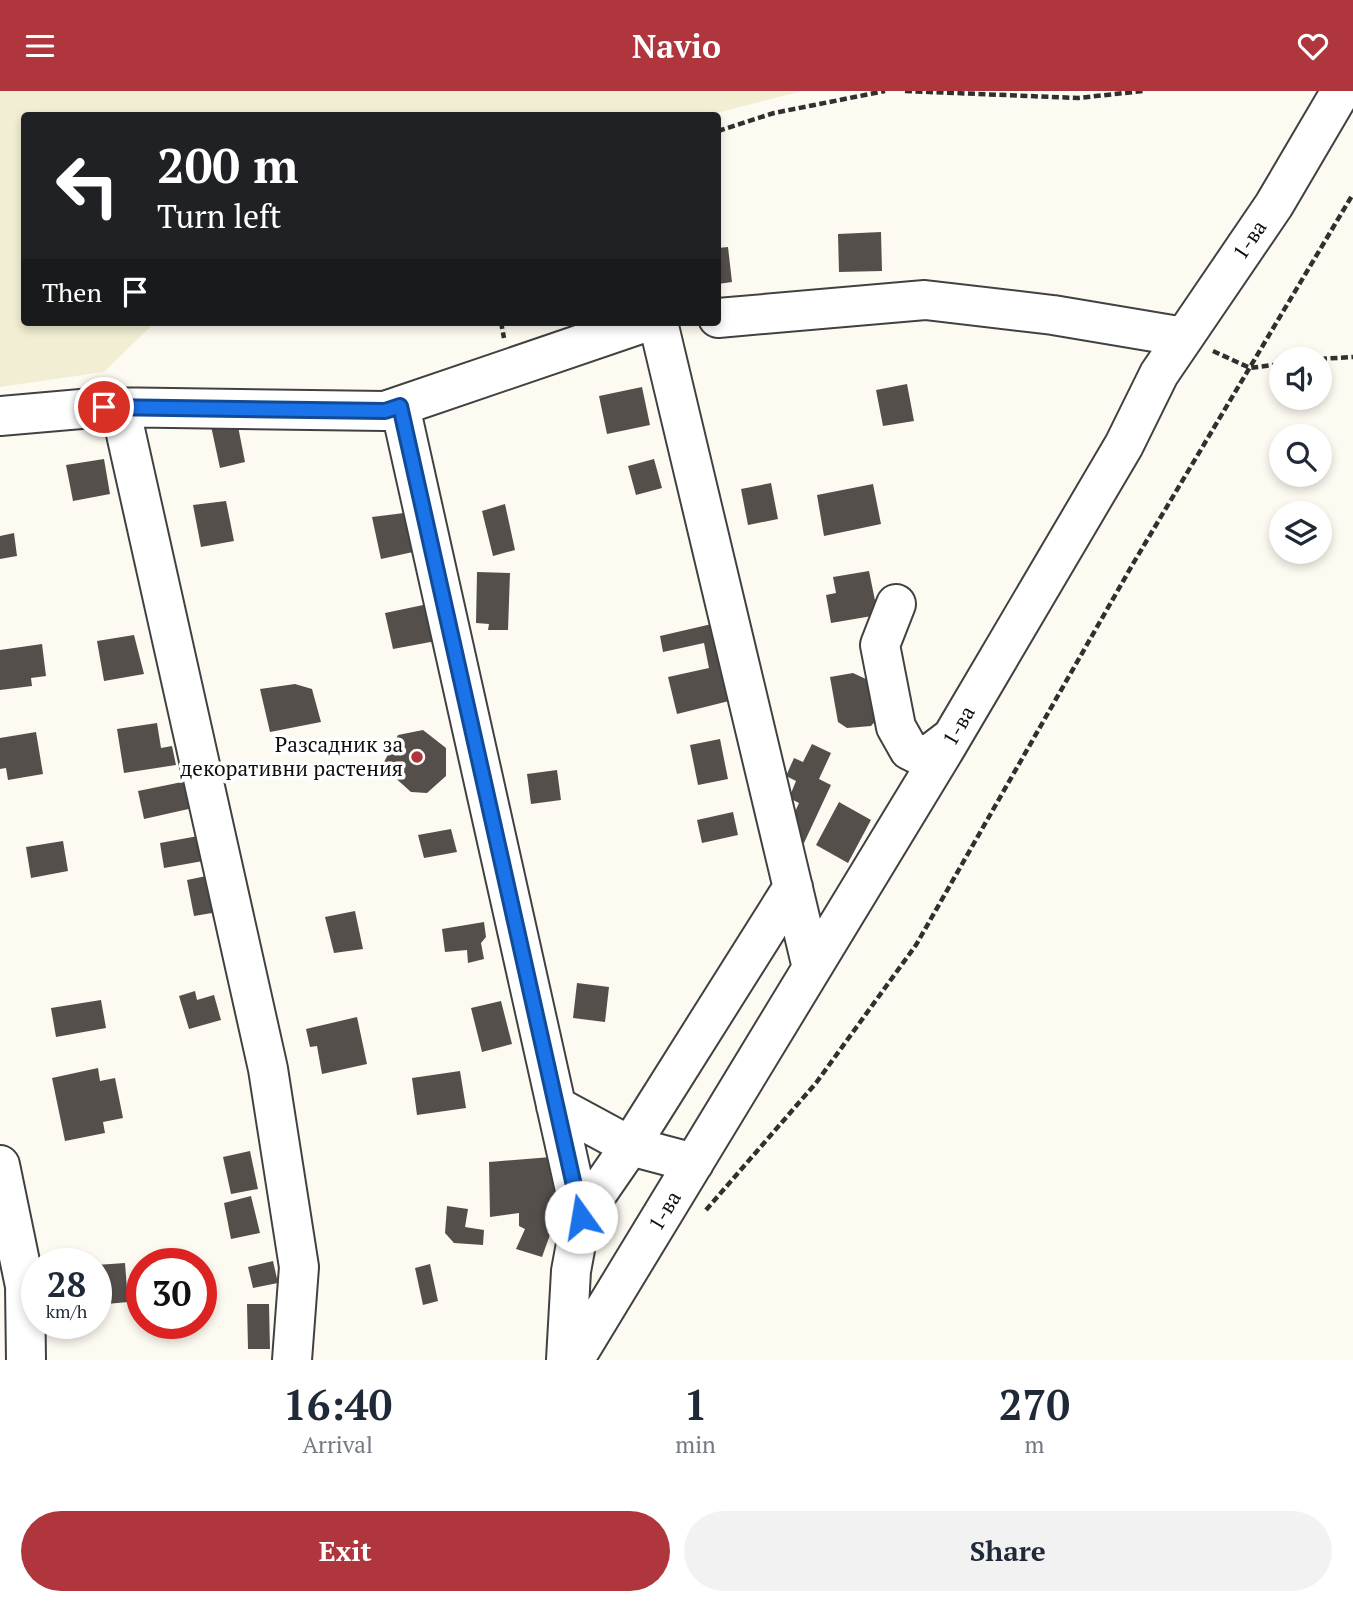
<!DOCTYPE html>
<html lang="en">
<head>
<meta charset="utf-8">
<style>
  :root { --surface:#fff; --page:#f2f2f3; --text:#1f2937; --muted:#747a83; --accent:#af363d }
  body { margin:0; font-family:"PT Serif",serif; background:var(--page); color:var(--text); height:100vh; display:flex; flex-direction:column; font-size:26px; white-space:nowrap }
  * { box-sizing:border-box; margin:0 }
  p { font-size:23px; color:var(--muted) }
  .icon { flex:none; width:38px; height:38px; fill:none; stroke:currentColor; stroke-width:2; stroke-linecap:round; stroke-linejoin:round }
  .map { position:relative; height:1269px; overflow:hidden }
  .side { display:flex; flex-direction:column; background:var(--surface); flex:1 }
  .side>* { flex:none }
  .guide { position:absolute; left:21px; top:21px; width:700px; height:214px; border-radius:7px; box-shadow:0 4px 10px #0003; background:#202124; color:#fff; overflow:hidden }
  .buttons { position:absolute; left:1269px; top:256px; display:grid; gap:14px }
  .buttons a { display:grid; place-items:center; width:63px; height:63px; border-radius:50%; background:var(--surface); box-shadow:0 4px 10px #0003; font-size:35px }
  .speed { position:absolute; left:21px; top:1157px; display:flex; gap:14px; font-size:35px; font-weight:700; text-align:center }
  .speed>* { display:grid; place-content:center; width:91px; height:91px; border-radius:50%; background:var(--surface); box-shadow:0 4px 10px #0003; line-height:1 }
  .speed small { font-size:18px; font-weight:400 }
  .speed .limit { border:10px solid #d22; background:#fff; color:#111 }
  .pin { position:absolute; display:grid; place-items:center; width:60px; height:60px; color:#fff; margin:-30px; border:4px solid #fff; border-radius:50%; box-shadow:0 2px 7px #0007 }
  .me { position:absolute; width:77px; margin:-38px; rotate:347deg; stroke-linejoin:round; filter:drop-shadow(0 0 5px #0008) }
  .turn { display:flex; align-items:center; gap:24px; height:147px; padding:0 21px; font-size:32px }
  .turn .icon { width:91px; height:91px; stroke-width:2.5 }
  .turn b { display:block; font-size:49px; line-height:60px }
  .then { display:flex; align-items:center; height:66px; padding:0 21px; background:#0003; gap:14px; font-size:26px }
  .eta { display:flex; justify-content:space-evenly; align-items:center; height:119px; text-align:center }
  .eta b { font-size:42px; font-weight:800; line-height:49px }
  .button { display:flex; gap:14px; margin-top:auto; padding:14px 21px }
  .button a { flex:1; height:80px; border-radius:42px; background:var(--accent); color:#fff; font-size:28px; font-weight:800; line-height:80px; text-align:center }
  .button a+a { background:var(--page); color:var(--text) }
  header { display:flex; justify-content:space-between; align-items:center; height:91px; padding:0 21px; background:var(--accent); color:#fff; font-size:32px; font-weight:800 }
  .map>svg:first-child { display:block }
</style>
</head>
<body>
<header><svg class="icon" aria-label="menu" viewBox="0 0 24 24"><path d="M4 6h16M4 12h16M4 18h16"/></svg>Navio<svg class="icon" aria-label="heart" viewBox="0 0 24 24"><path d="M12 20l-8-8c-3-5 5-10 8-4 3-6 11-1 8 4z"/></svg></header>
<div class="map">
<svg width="1353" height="1269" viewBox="0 0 1353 1269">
  <rect width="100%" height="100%" fill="#fdfbf1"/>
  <!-- farmland -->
  <path fill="#f1eed3" d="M 0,0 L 802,0 L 709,24 L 24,24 L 24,231 L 155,231 L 104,281 L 0,296 Z"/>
  <!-- building -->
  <path fill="#554f4c" d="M 881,141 L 882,180 L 839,181 L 838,143 Z
    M 728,156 L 732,191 L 718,193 L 718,157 Z
    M 907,293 L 914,330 L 883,335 L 876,299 Z
    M 642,296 L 650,334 L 607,343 L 599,305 Z
    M 237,330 L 245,371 L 220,377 L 211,335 Z
    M 104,368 L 110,403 L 73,410 L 66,374 Z
    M 654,368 L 662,397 L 636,404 L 628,375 Z
    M 771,392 L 778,428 L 748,434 L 741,398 Z
    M 873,393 L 881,433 L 824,445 L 817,404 Z
    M 226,410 L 234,450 L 201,456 L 193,414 Z
    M 505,413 L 515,459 L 493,465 L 482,420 Z
    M 404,422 L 413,461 L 381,468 L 372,426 Z
    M 14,442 L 17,465 L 0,468 L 0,445 Z
    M 869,480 L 878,524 L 831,532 L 826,504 L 836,502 L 833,486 Z
    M 477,481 L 510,482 L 508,539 L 488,539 L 489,533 L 476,532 Z
    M 428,513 L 436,550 L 393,558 L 385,522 Z
    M 716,532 L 733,609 L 677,623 L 668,586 L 709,577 L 704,552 L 663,561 L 660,545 Z
    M 134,544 L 144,583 L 104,590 L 97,550 Z
    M 42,553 L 46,585 L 31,587 L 32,595 L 0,599 L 0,559 Z
    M 853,582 L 881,595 L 879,626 L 871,635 L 847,637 L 838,631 L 830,586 Z
    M 295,593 L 312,598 L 321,631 L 270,641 L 260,598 Z
    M 157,632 L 161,657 L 172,655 L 176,674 L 124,682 L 117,638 Z
    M 423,639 L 446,657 L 446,685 L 427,702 L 411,701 L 382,675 L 398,644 Z
    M 36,641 L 43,683 L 8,689 L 6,677 L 0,678 L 0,647 Z
    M 720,648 L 728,688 L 698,694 L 690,654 Z
    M 812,653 L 831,662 L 819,688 L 831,694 L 804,752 L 785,743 L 799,712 L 789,707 L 796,690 L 786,685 L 794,667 L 803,671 Z
    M 557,679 L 561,709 L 531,713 L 527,683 Z
    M 187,690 L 193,717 L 144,728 L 138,700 Z
    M 839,711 L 871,729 L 848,772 L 816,754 Z
    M 733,721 L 738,744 L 702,752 L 697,729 Z
    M 451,738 L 457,761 L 424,767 L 418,744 Z
    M 198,745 L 203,770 L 164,777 L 160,752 Z
    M 63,750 L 68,780 L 31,787 L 26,756 Z
    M 211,784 L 218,821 L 194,825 L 187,789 Z
    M 355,820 L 363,858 L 334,862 L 325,826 Z
    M 484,831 L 486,846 L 481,852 L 484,868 L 468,872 L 467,859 L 445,861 L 442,838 Z
    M 577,892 L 609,896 L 605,931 L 573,927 Z
    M 195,900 L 197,909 L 214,904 L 221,929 L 189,938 L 179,905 Z
    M 101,909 L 106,937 L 56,946 L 51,917 Z
    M 501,910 L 512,953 L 482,961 L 471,917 Z
    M 357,926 L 367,973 L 322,983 L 317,955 L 310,956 L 306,938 Z
    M 98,977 L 100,990 L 115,987 L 123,1027 L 103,1031 L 105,1042 L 65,1050 L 52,987 Z
    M 460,980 L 466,1017 L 417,1024 L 412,987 Z
    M 250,1060 L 258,1098 L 231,1103 L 223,1066 Z
    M 551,1066 L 560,1116 L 542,1166 L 516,1158 L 525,1138 L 519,1135 L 519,1122 L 490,1126 L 489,1071 Z
    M 251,1105 L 260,1142 L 231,1148 L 224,1112 Z
    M 447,1115 L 468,1118 L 465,1136 L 484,1139 L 483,1154 L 454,1152 L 445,1142 Z
    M 273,1170 L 278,1192 L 253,1197 L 248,1176 Z
    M 125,1172 L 128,1211 L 96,1214 L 96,1174 Z
    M 430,1173 L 438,1210 L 423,1214 L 415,1177 Z
    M 247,1213 L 269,1213 L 270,1258 L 248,1258 Z"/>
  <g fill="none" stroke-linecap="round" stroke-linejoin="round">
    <defs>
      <path id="minor" d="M 718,227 L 925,209 L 1053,224 L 1184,246
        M 658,231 L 812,877
        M 400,315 L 581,1126 L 571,1180 L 566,1269
        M 120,316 L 268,978 L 299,1176 L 292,1269
        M 0,325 L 104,316 L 385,320 L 646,231
        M 896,513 L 880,554 L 896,636 L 909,659 L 919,664 L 931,662 L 952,646
        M 556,1015 L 630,1055 L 694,1072
        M 0,1074 L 25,1195 L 26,1269
        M 581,1126 L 630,1055 L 793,796
        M 574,1269 L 945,658 L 1124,354 L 1159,283 L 1274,114 L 1341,0"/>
    </defs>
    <!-- minor casing -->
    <use href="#minor" stroke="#414141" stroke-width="42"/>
    <!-- path -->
    <path stroke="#303030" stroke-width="4.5" stroke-dasharray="7 3.5" stroke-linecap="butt" d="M 905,0 L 1078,7 L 1143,0
      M 718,40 L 774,22 L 885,0
      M 501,231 L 504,247
      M 1213,260 L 1250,277 L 1281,273
      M 1320,268 L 1353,266
      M 706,1119 L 816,992 L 916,854 L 1134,471 L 1353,103"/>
    <!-- minor -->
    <use href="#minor" stroke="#fff" stroke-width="38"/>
  </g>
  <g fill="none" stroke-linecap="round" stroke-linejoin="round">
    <defs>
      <path id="route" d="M 104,316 L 385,320 L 400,315 L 581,1126"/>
    </defs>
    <!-- route casing -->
    <use href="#route" stroke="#114b97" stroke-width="18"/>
    <!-- route -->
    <use href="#route" stroke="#1a73e8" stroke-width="12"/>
  </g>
  <!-- markers -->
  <circle fill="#af363d" stroke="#fff" stroke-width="2.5" cx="417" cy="666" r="7"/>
  <g text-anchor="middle" stroke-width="7" stroke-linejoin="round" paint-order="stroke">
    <!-- street labels -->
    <g font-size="21" fill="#0e0e0e" stroke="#fff">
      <text transform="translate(1250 149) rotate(-56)" y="7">1-ва</text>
      <text transform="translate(959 635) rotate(-60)" y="7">1-ва</text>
      <text transform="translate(665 1120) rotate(-59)" y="7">1-ва</text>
    </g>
    <!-- poi labels -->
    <g font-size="21" fill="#0e0e0e" stroke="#fff" text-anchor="end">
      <text x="403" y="661">Разсадник за<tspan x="403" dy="24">декоративни растения</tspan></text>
    </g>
  </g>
</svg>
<div class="buttons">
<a><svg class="icon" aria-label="sound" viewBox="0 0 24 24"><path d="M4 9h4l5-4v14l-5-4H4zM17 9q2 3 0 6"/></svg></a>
<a><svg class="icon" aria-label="search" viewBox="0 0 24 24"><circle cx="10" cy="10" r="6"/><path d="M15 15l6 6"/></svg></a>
<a><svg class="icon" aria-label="layers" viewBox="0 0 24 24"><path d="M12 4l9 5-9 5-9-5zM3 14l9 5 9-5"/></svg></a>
</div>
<div class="speed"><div>28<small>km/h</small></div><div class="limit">30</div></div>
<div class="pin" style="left:104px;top:316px;background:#d93025"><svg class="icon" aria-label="arrive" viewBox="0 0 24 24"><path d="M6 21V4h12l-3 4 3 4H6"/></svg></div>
<svg class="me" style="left:581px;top:1126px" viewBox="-20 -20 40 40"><circle r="19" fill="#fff"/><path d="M0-13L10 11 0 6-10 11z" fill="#1a73e8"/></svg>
<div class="guide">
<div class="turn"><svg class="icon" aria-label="left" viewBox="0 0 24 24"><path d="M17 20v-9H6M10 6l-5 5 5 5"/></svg><div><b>200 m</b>Turn left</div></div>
<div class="then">Then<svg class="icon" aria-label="arrive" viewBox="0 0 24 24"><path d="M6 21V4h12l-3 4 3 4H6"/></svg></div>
</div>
</div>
<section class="side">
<div class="eta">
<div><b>16:40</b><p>Arrival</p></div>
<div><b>1</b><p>min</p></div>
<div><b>270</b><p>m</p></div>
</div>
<div class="button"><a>Exit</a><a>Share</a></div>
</section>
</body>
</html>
